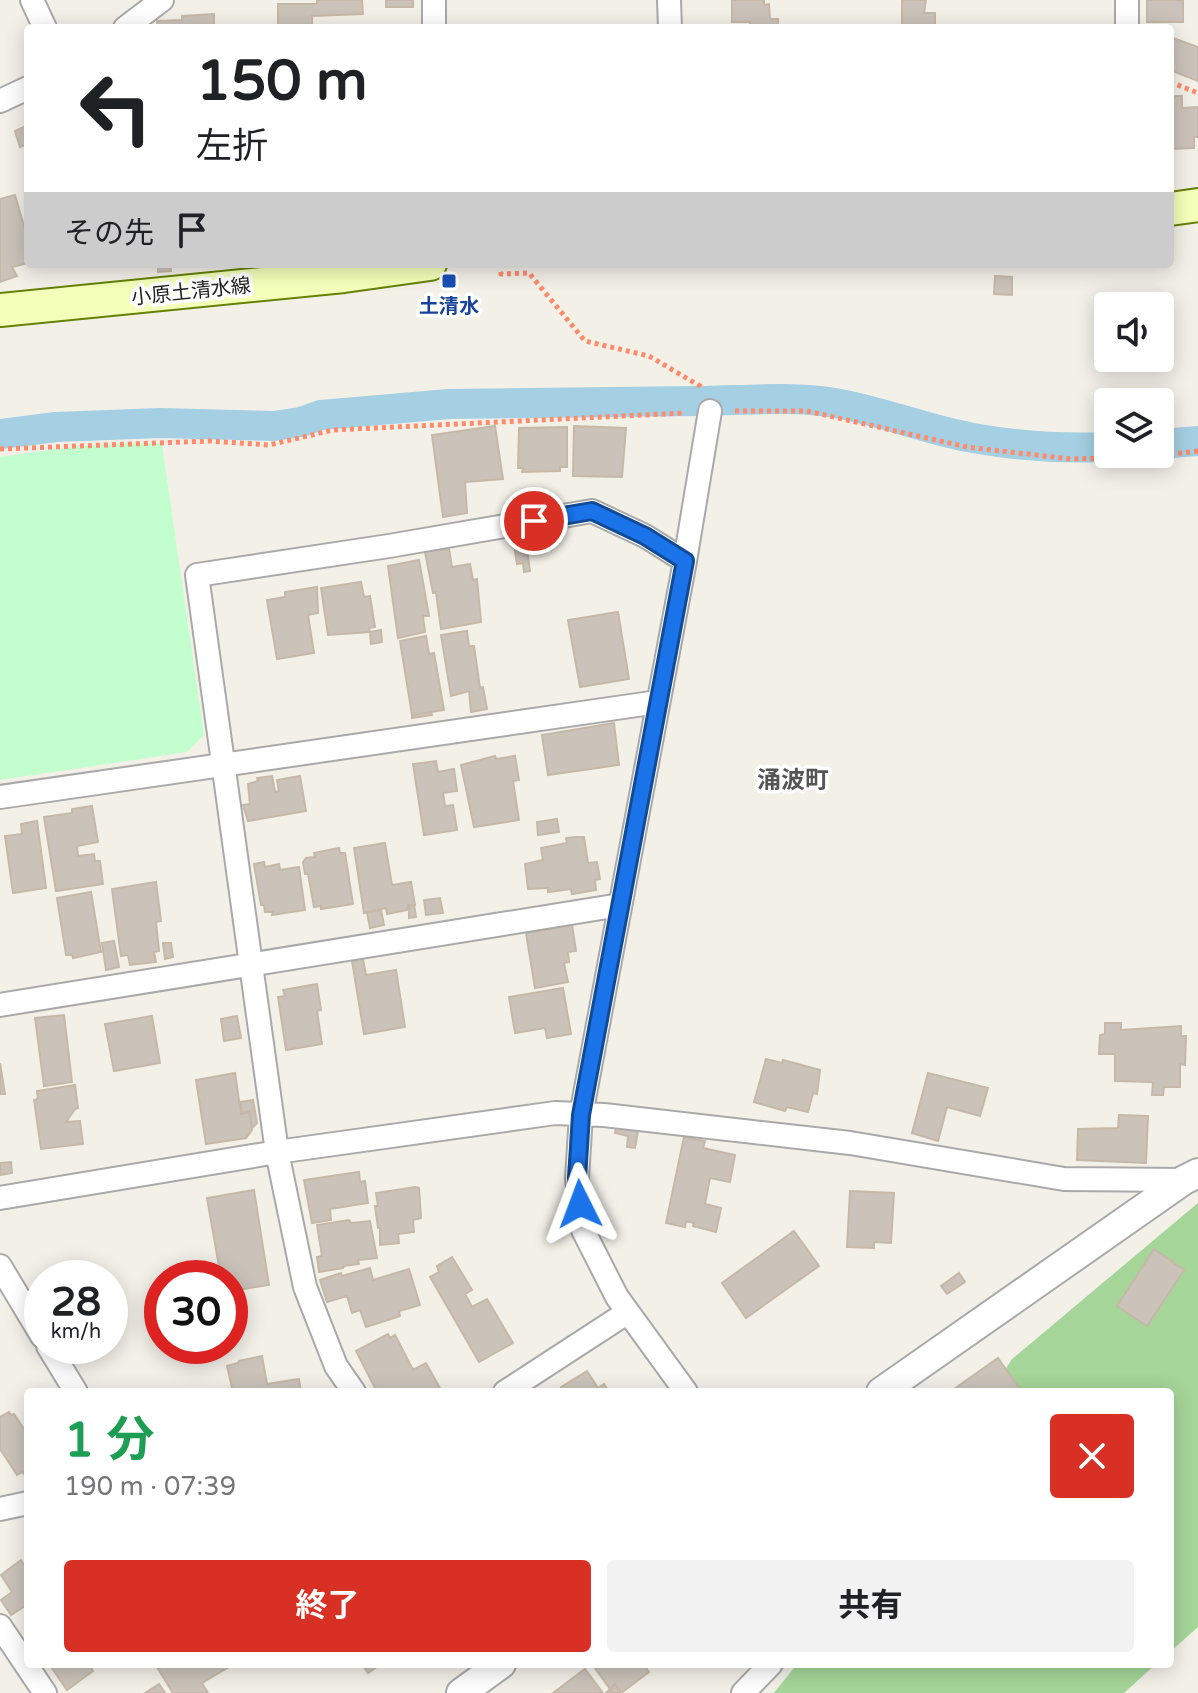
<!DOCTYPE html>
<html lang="ja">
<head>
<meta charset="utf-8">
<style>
  :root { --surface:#fff; --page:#f2f2f2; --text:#202124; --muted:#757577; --accent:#d93025 }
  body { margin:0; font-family:"Varela Round","Noto Sans JP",sans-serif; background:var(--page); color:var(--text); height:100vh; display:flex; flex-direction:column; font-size:30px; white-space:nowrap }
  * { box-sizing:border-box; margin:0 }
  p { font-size:26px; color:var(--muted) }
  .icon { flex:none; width:44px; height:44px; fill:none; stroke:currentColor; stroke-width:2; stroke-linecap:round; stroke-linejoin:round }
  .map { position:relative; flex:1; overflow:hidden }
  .panel { position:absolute; left:24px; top:1388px; width:1150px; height:280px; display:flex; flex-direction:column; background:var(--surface); border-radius:8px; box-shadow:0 4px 20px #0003 }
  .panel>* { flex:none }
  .guide { position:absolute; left:24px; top:24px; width:1150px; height:244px; border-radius:8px; box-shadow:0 4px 20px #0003; background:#fff; color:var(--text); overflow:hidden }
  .fabs { position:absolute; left:1094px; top:292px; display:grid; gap:16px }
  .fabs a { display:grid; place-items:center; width:80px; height:80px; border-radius:8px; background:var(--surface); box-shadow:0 4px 20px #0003; font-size:40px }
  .speed { position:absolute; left:24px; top:1260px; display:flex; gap:16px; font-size:40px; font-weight:700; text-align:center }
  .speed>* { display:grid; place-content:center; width:104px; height:104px; border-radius:50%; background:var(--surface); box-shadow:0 4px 20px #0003; line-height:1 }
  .speed small { font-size:20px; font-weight:400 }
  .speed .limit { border:12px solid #d22; background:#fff; color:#111 }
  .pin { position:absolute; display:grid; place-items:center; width:68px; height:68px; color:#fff; margin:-34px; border:4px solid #fff; border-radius:50%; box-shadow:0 2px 8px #0007 }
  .me { position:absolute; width:88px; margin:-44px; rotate:357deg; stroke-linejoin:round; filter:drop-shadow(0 0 6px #0008) }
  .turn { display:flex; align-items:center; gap:28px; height:168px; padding:0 40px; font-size:36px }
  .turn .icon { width:104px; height:104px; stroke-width:2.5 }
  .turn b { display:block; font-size:56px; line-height:68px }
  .then { display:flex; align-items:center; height:76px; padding:0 40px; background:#0003; gap:16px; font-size:30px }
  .round { display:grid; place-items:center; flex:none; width:84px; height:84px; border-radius:8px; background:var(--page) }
  .headline { display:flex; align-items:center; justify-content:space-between; height:136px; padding:0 40px }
  h1 { font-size:48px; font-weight:700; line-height:60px; color:#1e9e55 }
  .button { display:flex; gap:16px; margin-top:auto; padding:16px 40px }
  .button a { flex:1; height:92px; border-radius:8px; background:var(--accent); color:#fff; font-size:32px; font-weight:700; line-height:92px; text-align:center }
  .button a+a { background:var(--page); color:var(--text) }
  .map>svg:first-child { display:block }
</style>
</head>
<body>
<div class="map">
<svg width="1198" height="1693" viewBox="0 0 1198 1693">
  <rect width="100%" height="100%" fill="#f3f0e8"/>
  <!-- forest -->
  <path fill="#a5d599" d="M 1198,1203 L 1198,1627 L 1170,1652 L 1170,1392 L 991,1392 L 1012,1359 Z
    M 797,1664 L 1156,1664 L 1124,1693 L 774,1693 Z"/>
  <!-- park -->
  <path fill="#c3fece" d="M 132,443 L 162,444 L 204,735 L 187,752 L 0,780 L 0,457 L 71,447 Z"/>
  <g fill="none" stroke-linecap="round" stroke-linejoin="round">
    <!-- canal -->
    <path stroke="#a5cfe3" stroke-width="30" d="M 706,401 C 749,400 793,396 835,403 C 882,411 927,430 973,438 C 1017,446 1063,449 1108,447
      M 0,434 L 56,427 L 160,423 L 274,426 L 301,422 L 321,415 L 449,404 L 697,401
      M 1160,444 L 1198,441"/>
  </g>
  <!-- building -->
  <path fill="#cbc3ba" stroke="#c6b8a8" stroke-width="2" d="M 317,0 L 362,0 L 363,14 L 312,16 L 312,28 L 278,28 L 278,4 L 317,4 Z
    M 386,0 L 413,0 L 413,7 L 386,7 Z
    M 732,0 L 764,0 L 764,5 L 769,4 L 770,19 L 778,19 L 778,28 L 750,28 L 750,22 L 732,22 Z
    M 902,0 L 926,0 L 924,13 L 935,13 L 935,28 L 902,28 Z
    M 1147,0 L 1183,0 L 1183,22 L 1147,22 Z
    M 214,14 L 214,28 L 158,28 L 157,21 L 182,20 L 182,16 Z
    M 1173,38 L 1198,47 L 1198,81 L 1170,70 L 1170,45 Z
    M 1170,96 L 1182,96 L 1182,108 L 1198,107 L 1198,137 L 1194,137 L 1194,148 L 1170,149 Z
    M 28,125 L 28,144 L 20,147 L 15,131 Z
    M 15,195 L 28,240 L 28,263 L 12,267 L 17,276 L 0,282 L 0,199 Z
    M 158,264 L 170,264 L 171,271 L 158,272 Z
    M 995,276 L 1012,277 L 1012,295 L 994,294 Z
    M 495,426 L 503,479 L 465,482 L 467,513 L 443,517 L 432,435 Z
    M 574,426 L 626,428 L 622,477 L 573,476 Z
    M 567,427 L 567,467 L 560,467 L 560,471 L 522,472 L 523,468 L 518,468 L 519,428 Z
    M 525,536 L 530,571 L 524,572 L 523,563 L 517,564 L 513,538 Z
    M 449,549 L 452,567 L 470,564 L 473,580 L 477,579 L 481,622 L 441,629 L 436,592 L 433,593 L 425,552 Z
    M 419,560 L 429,616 L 423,616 L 425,632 L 398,638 L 388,566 Z
    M 361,582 L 364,597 L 370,596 L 375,627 L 369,628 L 370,632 L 328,635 L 321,588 Z
    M 317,587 L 318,613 L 308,615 L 314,653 L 277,659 L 267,600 L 285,597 L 285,592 Z
    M 618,612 L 629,679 L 580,687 L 568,620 Z
    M 381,630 L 382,642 L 371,644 L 370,632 Z
    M 467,631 L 469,646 L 474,646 L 480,688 L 483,687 L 487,709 L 471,712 L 469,691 L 451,696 L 441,635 Z
    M 426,636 L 429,654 L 434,653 L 444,710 L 412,715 L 400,641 Z
    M 431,712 L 432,715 L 412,718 L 412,715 Z
    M 614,723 L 619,765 L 548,775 L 542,735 Z
    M 495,756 L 496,759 L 515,756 L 519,780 L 513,781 L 519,820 L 474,827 L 461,765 Z
    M 436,761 L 438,772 L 454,769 L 457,791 L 443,793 L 445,806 L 453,805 L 457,830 L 424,835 L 413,764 Z
    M 272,776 L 275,792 L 279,791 L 277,780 L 300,776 L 306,811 L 248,821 L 243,805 L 250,804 L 248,784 L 258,781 L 257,778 Z
    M 92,806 L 98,842 L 77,846 L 78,856 L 94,854 L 95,861 L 100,861 L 103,884 L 56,891 L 44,817 L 72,813 L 72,809 Z
    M 557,819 L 559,832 L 538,835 L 537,822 Z
    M 37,821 L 46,888 L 13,893 L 5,836 L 22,834 L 21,824 Z
    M 575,837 L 584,837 L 588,863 L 597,862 L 600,879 L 595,880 L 596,890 L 572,894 L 571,889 L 548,892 L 548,888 L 528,889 L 525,864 L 543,860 L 541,848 L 567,843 L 566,838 Z
    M 385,843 L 392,885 L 411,882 L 415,905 L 408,905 L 407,910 L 387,914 L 386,908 L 364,913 L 354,848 Z
    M 339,848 L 340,853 L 345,853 L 353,904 L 321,909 L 321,906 L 314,907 L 308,874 L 305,874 L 303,862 L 306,858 L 315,857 L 314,853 Z
    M 264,862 L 265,867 L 279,864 L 280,870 L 299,867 L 305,910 L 272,915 L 273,912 L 265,912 L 264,905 L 261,905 L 254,864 Z
    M 156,882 L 161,921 L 156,922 L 159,951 L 154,952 L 156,962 L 130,965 L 128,955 L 121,956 L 112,889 Z
    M 91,892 L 101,952 L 73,958 L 72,955 L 66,955 L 57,898 Z
    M 440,898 L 443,913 L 426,915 L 424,900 Z
    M 414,905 L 416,917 L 409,918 L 409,906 Z
    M 381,910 L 384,925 L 370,928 L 367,912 Z
    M 572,925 L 576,951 L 568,952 L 569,962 L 564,963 L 568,982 L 535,988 L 526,933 Z
    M 114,941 L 119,967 L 106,970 L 102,943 Z
    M 163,943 L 171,943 L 173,957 L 165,959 Z
    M 363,959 L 366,975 L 396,970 L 405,1027 L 364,1034 L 352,961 Z
    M 317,984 L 321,1010 L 317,1011 L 322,1044 L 286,1050 L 278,997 L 285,996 L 283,990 Z
    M 563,988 L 571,1034 L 547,1038 L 545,1028 L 515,1033 L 509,997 Z
    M 64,1015 L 72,1082 L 44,1086 L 35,1018 Z
    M 152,1016 L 160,1063 L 114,1071 L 105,1024 Z
    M 237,1016 L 241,1038 L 224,1041 L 221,1019 Z
    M 1105,1023 L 1121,1023 L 1121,1030 L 1181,1026 L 1181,1036 L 1186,1036 L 1185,1065 L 1180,1064 L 1180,1087 L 1164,1087 L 1163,1095 L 1152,1095 L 1153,1082 L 1115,1081 L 1115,1054 L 1099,1054 L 1100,1035 L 1105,1034 Z
    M 766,1059 L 782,1063 L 783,1060 L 820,1070 L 817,1094 L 813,1093 L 808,1112 L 787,1107 L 785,1111 L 754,1102 Z
    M 0,1063 L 5,1094 L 0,1094 Z
    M 235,1073 L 241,1114 L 249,1112 L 252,1130 L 246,1138 L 206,1144 L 196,1080 Z
    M 928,1073 L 988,1088 L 980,1116 L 947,1107 L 938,1141 L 912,1133 Z
    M 75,1085 L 78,1108 L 75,1109 L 66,1122 L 80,1121 L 83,1144 L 41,1149 L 34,1100 L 38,1099 L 37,1091 Z
    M 253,1100 L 257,1123 L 252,1128 L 250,1111 L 242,1113 L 240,1102 Z
    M 1119,1115 L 1148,1116 L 1146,1163 L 1077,1160 L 1078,1129 L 1118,1128 Z
    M 616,1128 L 638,1131 L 635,1148 L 627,1147 L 628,1136 L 615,1133 Z
    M 684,1137 L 705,1141 L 703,1148 L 735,1155 L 730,1182 L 710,1178 L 705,1204 L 721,1208 L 716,1232 L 693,1226 L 694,1223 L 686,1221 L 685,1227 L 666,1223 Z
    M 11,1162 L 12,1173 L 0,1175 L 0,1163 Z
    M 359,1172 L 360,1182 L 365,1181 L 368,1203 L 330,1209 L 331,1220 L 312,1223 L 304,1180 Z
    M 415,1187 L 419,1188 L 421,1218 L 413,1220 L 414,1232 L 398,1234 L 399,1243 L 380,1245 L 380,1228 L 378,1228 L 375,1206 L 378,1206 L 376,1193 Z
    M 254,1190 L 269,1285 L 230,1291 L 230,1278 L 221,1278 L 207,1198 Z
    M 850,1191 L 894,1193 L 891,1243 L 874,1242 L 874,1248 L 847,1247 Z
    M 349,1220 L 351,1223 L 370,1221 L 377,1258 L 358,1260 L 359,1264 L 344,1266 L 343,1268 L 319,1272 L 317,1257 L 322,1256 L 317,1225 Z
    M 794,1231 L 819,1266 L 746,1318 L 722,1283 Z
    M 794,1231 L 819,1266 L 746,1318 L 722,1283 Z
    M 1154,1249 L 1184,1270 L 1147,1326 L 1117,1306 Z
    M 452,1257 L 472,1290 L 465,1294 L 472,1307 L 487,1299 L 513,1343 L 479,1362 L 430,1277 L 439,1272 L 437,1266 Z
    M 370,1268 L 373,1280 L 409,1269 L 420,1305 L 399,1311 L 400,1316 L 366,1327 L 360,1310 L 352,1313 L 347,1296 L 327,1302 L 320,1280 L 341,1273 L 342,1276 Z
    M 959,1273 L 965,1282 L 947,1294 L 941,1286 Z
    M 388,1334 L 390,1338 L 395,1335 L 413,1370 L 426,1363 L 440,1388 L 432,1392 L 377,1392 L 356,1351 Z
    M 262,1356 L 267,1384 L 299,1379 L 301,1392 L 233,1392 L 227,1366 L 238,1363 L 239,1361 Z
    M 998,1358 L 1022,1392 L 950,1392 Z
    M 587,1371 L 598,1388 L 604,1384 L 609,1392 L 564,1392 L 561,1387 Z
    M 9,1412 L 11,1415 L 14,1414 L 28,1435 L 28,1471 L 24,1474 L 22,1472 L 17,1475 L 0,1449 L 0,1417 Z
    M 21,1560 L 28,1571 L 28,1604 L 11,1615 L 1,1600 L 12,1592 L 1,1575 Z
    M 49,1664 L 89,1664 L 93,1671 L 67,1690 Z
    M 155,1664 L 234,1664 L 202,1683 L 208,1693 L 173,1693 Z
    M 362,1664 L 381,1664 L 368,1673 Z
    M 592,1664 L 643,1664 L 649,1672 L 621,1693 L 613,1693 Z
    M 585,1669 L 603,1693 L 553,1693 Z
    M 159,1684 L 165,1693 L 145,1693 Z
    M 615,1684 L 621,1693 L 606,1693 Z"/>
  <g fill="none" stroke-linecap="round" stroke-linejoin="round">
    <defs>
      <path id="minor" d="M 32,0 L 45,28
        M 434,0 L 434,28
        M 669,0 L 670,28
        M 125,28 L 162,0
        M 1127,28 L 1127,0
        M 0,101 L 28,88
        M 0,797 L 658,702
        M 0,1005 L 620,905
        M 0,1198 L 277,1152 L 555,1113 L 604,1115 L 850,1143 L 1064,1179 L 1184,1180
        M 0,1266 L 42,1336
        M 48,1346 L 76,1392
        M 354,1392 L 336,1366 L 305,1287 L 277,1152 L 197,575 L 389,546 L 592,511 L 645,536 L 685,561
        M 505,1392 L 628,1312
        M 686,1392 L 617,1297 L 583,1230 L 577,1178 L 581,1115 L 685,561 L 710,411
        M 0,1509 L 28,1503
        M 0,1626 L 45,1693
        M 743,1693 L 771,1664"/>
      <path id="tertiary" d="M 881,1392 L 1184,1180 L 1198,1173
        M 461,1693 L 501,1664"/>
      <path id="secondary" d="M 1170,209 L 1198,205
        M 0,310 L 344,276 L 430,264"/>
    </defs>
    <!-- minor casing -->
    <use href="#minor" stroke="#a9a9a9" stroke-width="26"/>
    <!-- tertiary casing -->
    <use href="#tertiary" stroke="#a9a9a9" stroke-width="32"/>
    <!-- secondary casing -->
    <use href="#secondary" stroke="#668100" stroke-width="36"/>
    <!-- path -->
    <path stroke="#ff8a6c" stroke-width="5" stroke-dasharray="4 4" stroke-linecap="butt" d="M 1170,82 L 1198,93
      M 501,264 L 501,274 L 529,273 L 585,341 L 649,356 L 700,386 L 701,389
      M 735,411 L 807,411 L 967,447 L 1071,459 L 1146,457 L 1198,451
      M 0,449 L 210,441 L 269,445 L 333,430 L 685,413"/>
    <!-- minor -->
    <use href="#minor" stroke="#fff" stroke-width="22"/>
    <!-- tertiary -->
    <use href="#tertiary" stroke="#fff" stroke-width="28"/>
    <!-- secondary -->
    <use href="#secondary" stroke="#f4ffb9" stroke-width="32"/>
  </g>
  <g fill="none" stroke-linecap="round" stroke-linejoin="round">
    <defs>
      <path id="route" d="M 534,521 L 592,511 L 645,536 L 685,561 L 581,1115 L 577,1178 L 580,1204"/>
    </defs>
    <!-- route casing -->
    <use href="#route" stroke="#114b97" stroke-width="20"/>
    <!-- route -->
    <use href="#route" stroke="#1a73e8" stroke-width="14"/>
  </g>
  <!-- markers -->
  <rect fill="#1a4fb4" stroke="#fff" stroke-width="3" x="441" y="273" width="16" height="16" rx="4"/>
  <g text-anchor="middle" stroke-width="7" stroke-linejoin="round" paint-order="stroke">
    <!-- street labels -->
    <g font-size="20" fill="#222" stroke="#fff">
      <text transform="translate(191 291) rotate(-6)" y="7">小原土清水線</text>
    </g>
    <!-- transit labels -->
    <g font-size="20" font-weight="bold" fill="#164399" stroke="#fff">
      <text x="449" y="313">土清水</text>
    </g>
    <!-- quarter labels -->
    <g font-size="24" font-weight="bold" fill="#555" stroke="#fff">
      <text x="793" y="788">涌波町</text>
    </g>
  </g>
</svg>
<div class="fabs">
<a><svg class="icon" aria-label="sound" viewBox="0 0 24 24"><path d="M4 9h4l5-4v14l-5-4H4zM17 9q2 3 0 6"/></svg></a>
<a><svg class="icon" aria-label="layers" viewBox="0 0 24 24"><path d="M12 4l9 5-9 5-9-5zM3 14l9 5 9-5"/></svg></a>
</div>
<div class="speed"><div>28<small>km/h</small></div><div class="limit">30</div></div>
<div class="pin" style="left:534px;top:521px;background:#d93025"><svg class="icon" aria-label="arrive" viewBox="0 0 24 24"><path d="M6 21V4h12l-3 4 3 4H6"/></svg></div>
<svg class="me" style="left:580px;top:1204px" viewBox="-20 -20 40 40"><path d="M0-17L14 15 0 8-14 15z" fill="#1a73e8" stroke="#fff" stroke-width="4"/></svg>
<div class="guide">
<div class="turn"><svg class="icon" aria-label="left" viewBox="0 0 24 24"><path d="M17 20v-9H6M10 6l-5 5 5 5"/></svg><div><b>150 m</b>左折</div></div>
<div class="then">その先<svg class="icon" aria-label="arrive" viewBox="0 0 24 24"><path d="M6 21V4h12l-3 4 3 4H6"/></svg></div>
</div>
<section class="panel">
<div class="headline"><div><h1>1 分</h1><p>190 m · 07:39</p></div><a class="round" style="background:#d93025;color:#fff"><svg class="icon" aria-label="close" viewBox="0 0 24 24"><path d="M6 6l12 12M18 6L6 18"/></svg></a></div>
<div class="button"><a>終了</a><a>共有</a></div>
</section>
</div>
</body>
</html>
